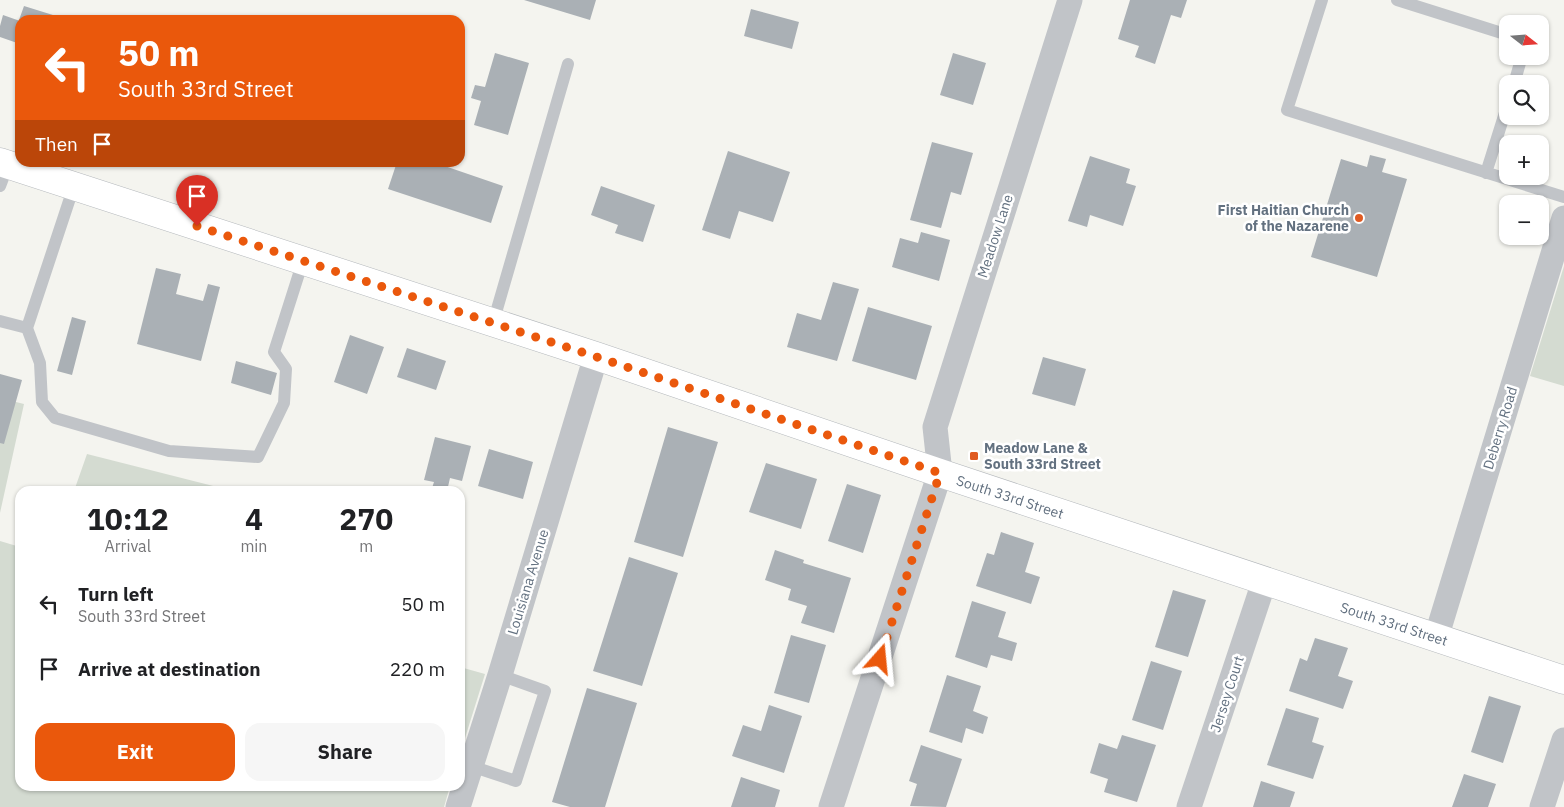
<!DOCTYPE html>
<html lang="en">
<head>
<meta charset="utf-8">
<style>
  :root { --surface:#fff; --page:#f6f6f6; --text:#202124; --muted:#757577; --accent:#ea580c }
  body { margin:0; font-family:"IBM Plex Sans",sans-serif; background:var(--page); color:var(--text); height:100vh; display:flex; flex-direction:column; font-size:19px; white-space:nowrap }
  * { box-sizing:border-box; margin:0 }
  p { font-size:16px; color:var(--muted) }
  .icon { flex:none; width:28px; height:28px; fill:none; stroke:currentColor; stroke-width:2; stroke-linecap:round; stroke-linejoin:round }
  .map { position:relative; flex:1; overflow:hidden }
  .side { position:absolute; left:15px; top:486px; width:450px; height:305px; display:flex; flex-direction:column; background:var(--surface); border-radius:15px; box-shadow:0 1px 4px #0004 }
  .side>* { flex:none }
  .hud { position:absolute; left:15px; top:15px; width:450px; height:152px; border-radius:15px; box-shadow:0 1px 4px #0004; background:#ea580c; color:#fff; overflow:hidden }
  .needle { width:32px; rotate:107deg }
  .fabs { position:absolute; left:1499px; top:15px; display:grid; gap:10px }
  .fabs a { display:grid; place-items:center; width:50px; height:50px; border-radius:10px; background:var(--surface); box-shadow:0 1px 4px #0004; font-size:25px }
  .pin { position:absolute; display:grid; place-items:center; width:42px; height:42px; color:#fff; margin:-51px -21px; border-radius:50% 50% 50% 0; rotate:-45deg; box-shadow:0 0 5px #0007 }
  .pin .icon { rotate:45deg }
  .me { position:absolute; width:55px; margin:-28px; rotate:18deg; stroke-linejoin:round; filter:drop-shadow(0 0 4px #0008) }
  .turn { display:flex; align-items:center; gap:18px; height:105px; padding:0 20px; font-size:22px }
  .turn .icon { width:65px; height:65px; stroke-width:2.5 }
  .turn b { display:block; font-size:35px; line-height:42px }
  .then { display:flex; align-items:center; height:48px; padding:0 20px; background:#0003; gap:10px; font-size:19px }
  .eta { display:flex; justify-content:space-evenly; align-items:center; height:85px; text-align:center }
  .eta b { font-size:30px; font-weight:700; line-height:35px }
  .primary-button { display:flex; gap:10px; margin-top:auto; padding:10px 20px }
  .primary-button a { flex:1; height:58px; border-radius:15px; background:var(--accent); color:#fff; font-size:20px; font-weight:700; line-height:58px; text-align:center }
  .primary-button a+a { background:var(--page); color:var(--text) }
  ul { padding:0; list-style:none }
  li { display:flex; align-items:center; gap:15px; height:65px; padding:0 20px }
  li div { flex:1 }
  li b { display:block; font-size:19px }
  li em { font-style:normal }
  .map>svg:first-child { display:block }
</style>
</head>
<body>
<div class="map">
<svg width="1564" height="807" viewBox="0 0 1564 807">
  <rect width="100%" height="100%" fill="#f4f4ef"/>
  <!-- green -->
  <path fill="#d4dbd1" d="M 1564,266 L 1564,386 L 1530,376 Z
    M 0,398 L 24,404 L 0,513 Z
    M 87,454 L 233,491 L 74,491 Z
    M 0,541 L 20,547 L 20,786 L 450,786 L 444,807 L 0,807 Z
    M 460,667 L 485,674 L 460,754 Z"/>
  <!-- building -->
  <path fill="#aab0b5" d="M 524,0 L 596,0 L 590,20 Z
    M 1130,0 L 1187,0 L 1181,18 L 1171,15 L 1155,64 L 1135,57 L 1139,46 L 1118,39 Z
    M 24,6 L 69,20 L 19,20 Z
    M 751,9 L 799,22 L 792,49 L 744,36 Z
    M 3,15 L 20,21 L 20,44 L 0,37 L 0,26 Z
    M 495,53 L 529,63 L 508,135 L 474,125 L 481,101 L 471,98 L 475,85 L 485,87 Z
    M 953,53 L 986,63 L 973,105 L 940,95 Z
    M 932,142 L 973,153 L 961,195 L 951,192 L 941,228 L 910,220 Z
    M 728,151 L 790,172 L 773,222 L 739,211 L 730,239 L 702,230 Z
    M 1370,155 L 1386,159 L 1382,172 L 1407,179 L 1377,277 L 1311,257 L 1341,159 L 1367,167 Z
    M 1090,156 L 1130,169 L 1126,183 L 1136,186 L 1123,226 L 1090,215 L 1087,227 L 1068,221 Z
    M 397,162 L 433,162 L 503,186 L 491,223 L 388,189 Z
    M 601,186 L 655,205 L 643,242 L 615,233 L 618,225 L 591,215 Z
    M 921,232 L 950,240 L 939,281 L 892,267 L 900,238 L 918,243 Z
    M 156,268 L 181,274 L 176,294 L 203,301 L 208,284 L 220,287 L 201,361 L 137,344 Z
    M 833,282 L 859,289 L 837,361 L 787,347 L 797,313 L 821,320 Z
    M 868,307 L 932,326 L 916,380 L 852,361 Z
    M 72,317 L 86,321 L 72,375 L 57,371 Z
    M 350,335 L 384,347 L 367,394 L 334,382 Z
    M 407,348 L 446,361 L 436,390 L 397,377 Z
    M 1043,357 L 1086,369 L 1075,406 L 1032,394 Z
    M 236,361 L 277,373 L 271,395 L 231,383 Z
    M 0,374 L 22,380 L 4,444 L 0,443 Z
    M 668,427 L 718,442 L 683,557 L 634,542 Z
    M 435,437 L 471,446 L 462,481 L 450,478 L 447,491 L 431,491 L 434,482 L 424,480 Z
    M 489,449 L 533,462 L 523,499 L 478,486 Z
    M 766,463 L 817,479 L 801,529 L 749,512 Z
    M 847,484 L 881,495 L 863,553 L 828,541 Z
    M 1001,532 L 1034,543 L 1025,572 L 1040,577 L 1031,604 L 976,586 L 987,553 L 994,555 Z
    M 775,550 L 804,560 L 803,563 L 851,578 L 834,633 L 801,623 L 807,606 L 788,600 L 791,589 L 765,580 Z
    M 629,557 L 678,573 L 642,686 L 593,671 Z
    M 1173,590 L 1206,600 L 1188,657 L 1155,647 Z
    M 972,601 L 1006,612 L 998,637 L 1017,643 L 1012,661 L 991,655 L 987,668 L 955,657 Z
    M 791,635 L 826,645 L 809,703 L 774,693 Z
    M 1315,638 L 1348,648 L 1338,676 L 1353,681 L 1343,709 L 1289,691 L 1300,658 L 1307,661 Z
    M 1151,661 L 1182,671 L 1163,730 L 1132,720 Z
    M 947,675 L 981,686 L 973,711 L 988,717 L 983,734 L 966,728 L 962,743 L 929,732 Z
    M 587,688 L 637,703 L 605,807 L 570,807 L 552,802 Z
    M 1489,696 L 1521,706 L 1503,763 L 1471,752 Z
    M 769,705 L 802,716 L 784,773 L 732,756 L 743,725 L 761,731 Z
    M 1286,708 L 1319,718 L 1312,742 L 1324,746 L 1313,779 L 1267,765 Z
    M 1122,735 L 1156,745 L 1137,802 L 1104,792 L 1108,779 L 1090,773 L 1099,743 L 1117,749 Z
    M 921,745 L 962,759 L 946,807 L 910,806 L 917,784 L 909,781 Z
    M 1464,774 L 1496,784 L 1488,807 L 1452,807 Z
    M 741,777 L 780,790 L 775,807 L 731,807 Z
    M 1261,781 L 1295,792 L 1290,807 L 1253,807 Z"/>
  <g fill="none" stroke-linecap="round" stroke-linejoin="round">
    <defs>
      <path id="secondary" d="M 0,162 L 596,356 L 940,473 L 1564,680"/>
    </defs>
    <!-- secondary casing -->
    <use href="#secondary" stroke="#b4b8bc" stroke-width="29"/>
    <!-- lane -->
    <path stroke="#c1c4c8" stroke-width="12" d="M 1322,0 L 1287,110 L 1564,197
      M 1397,0 L 1508,35
      M 1514,84 L 1522,56
      M 1486,173 L 1508,103
      M 0,186 L 8,165
      M 74,186 L 27,328 L 40,363 L 42,402 L 55,418 L 169,451 L 258,457 L 284,403 L 286,369 L 274,352 L 303,261
      M 0,321 L 27,328
      M 493,323 L 568,64
      M 471,766 L 516,781 L 545,691 L 500,675"/>
    <!-- street -->
    <path stroke="#c1c4c8" stroke-width="25" d="M 1436,638 L 1564,218
      M 458,807 L 500,675 L 596,356
      M 831,807 L 940,473 L 935,427 L 1070,0
      M 1189,807 L 1264,582
      M 1542,807 L 1564,740"/>
    <!-- secondary -->
    <use href="#secondary" stroke="#fff" stroke-width="28"/>
  </g>
  <g fill="none" stroke-linecap="round" stroke-linejoin="round">
    <!-- route -->
    <path stroke="#ea580c" stroke-width="9" stroke-dasharray="0 16.2" d="M 197,226 L 612,362 L 940,473 L 880,659"/>
  </g>
  <!-- markers -->
  <g fill="#e05b23" stroke="#fff" stroke-width="2">
    <circle cx="1359" cy="218" r="5"/>
    <rect x="969" y="451" width="10" height="10" rx="2.5"/>
  </g>
  <g text-anchor="middle" stroke-width="5" stroke-linejoin="round" paint-order="stroke">
    <!-- poi labels -->
    <g font-size="14" font-weight="bold" fill="#637180" stroke="#fff" text-anchor="end">
      <text x="1349" y="215">First Haitian Church<tspan x="1349" dy="16">of the Nazarene</tspan></text>
      <text x="984" y="453" text-anchor="start">Meadow Lane &amp;<tspan x="984" dy="16">South 33rd Street</tspan></text>
    </g>
    <!-- street labels -->
    <g font-size="14" fill="#637180" stroke="#fff">
      <text transform="translate(995 236) rotate(-72)" y="5">Meadow Lane</text>
      <text transform="translate(1500 428) rotate(-73)" y="5">Deberry Road</text>
      <text transform="translate(1010 497) rotate(18)" y="5">South 33rd Street</text>
      <text transform="translate(528 582) rotate(-73)" y="5">Louisiana Avenue</text>
      <text transform="translate(1394 624) rotate(18)" y="5">South 33rd Street</text>
      <text transform="translate(1227 694) rotate(-72)" y="5">Jersey Court</text>
    </g>
  </g>
</svg>
<div class="fabs">
<a><svg class="needle" viewBox="-14 -14 28 28"><path d="M0-13l5 13h-10z" fill="#e53935"/><path d="M0 13l5-13h-10z" fill="#757577"/></svg></a>
<a><svg class="icon" aria-label="search" viewBox="0 0 24 24"><circle cx="10" cy="10" r="6"/><path d="M15 15l6 6"/></svg></a>
<a>+</a>
<a>−</a>
</div>
<div class="pin" style="left:197px;top:226px;background:#d93025"><svg class="icon" aria-label="arrive" viewBox="0 0 24 24"><path d="M6 21V4h12l-3 4 3 4H6"/></svg></div>
<svg class="me" style="left:880px;top:659px" viewBox="-20 -20 40 40"><path d="M0-17L14 15 0 8-14 15z" fill="#ea580c" stroke="#fff" stroke-width="4"/></svg>
<div class="hud">
<div class="turn"><svg class="icon" aria-label="left" viewBox="0 0 24 24"><path d="M17 20v-9H6M10 6l-5 5 5 5"/></svg><div><b>50 m</b>South 33rd Street</div></div>
<div class="then">Then<svg class="icon" aria-label="arrive" viewBox="0 0 24 24"><path d="M6 21V4h12l-3 4 3 4H6"/></svg></div>
</div>
<section class="side">
<div class="eta">
<div><b>10:12</b><p>Arrival</p></div>
<div><b>4</b><p>min</p></div>
<div><b>270</b><p>m</p></div>
</div>
<ul>
<li><svg class="icon" aria-label="left" viewBox="0 0 24 24"><path d="M17 20v-9H6M10 6l-5 5 5 5"/></svg><div><b>Turn left</b><p>South 33rd Street</p></div><em>50 m</em></li>
<li><svg class="icon" aria-label="arrive" viewBox="0 0 24 24"><path d="M6 21V4h12l-3 4 3 4H6"/></svg><div><b>Arrive at destination</b></div><em>220 m</em></li>
</ul>
<div class="primary-button"><a>Exit</a><a>Share</a></div>
</section>
</div>
</body>
</html>
